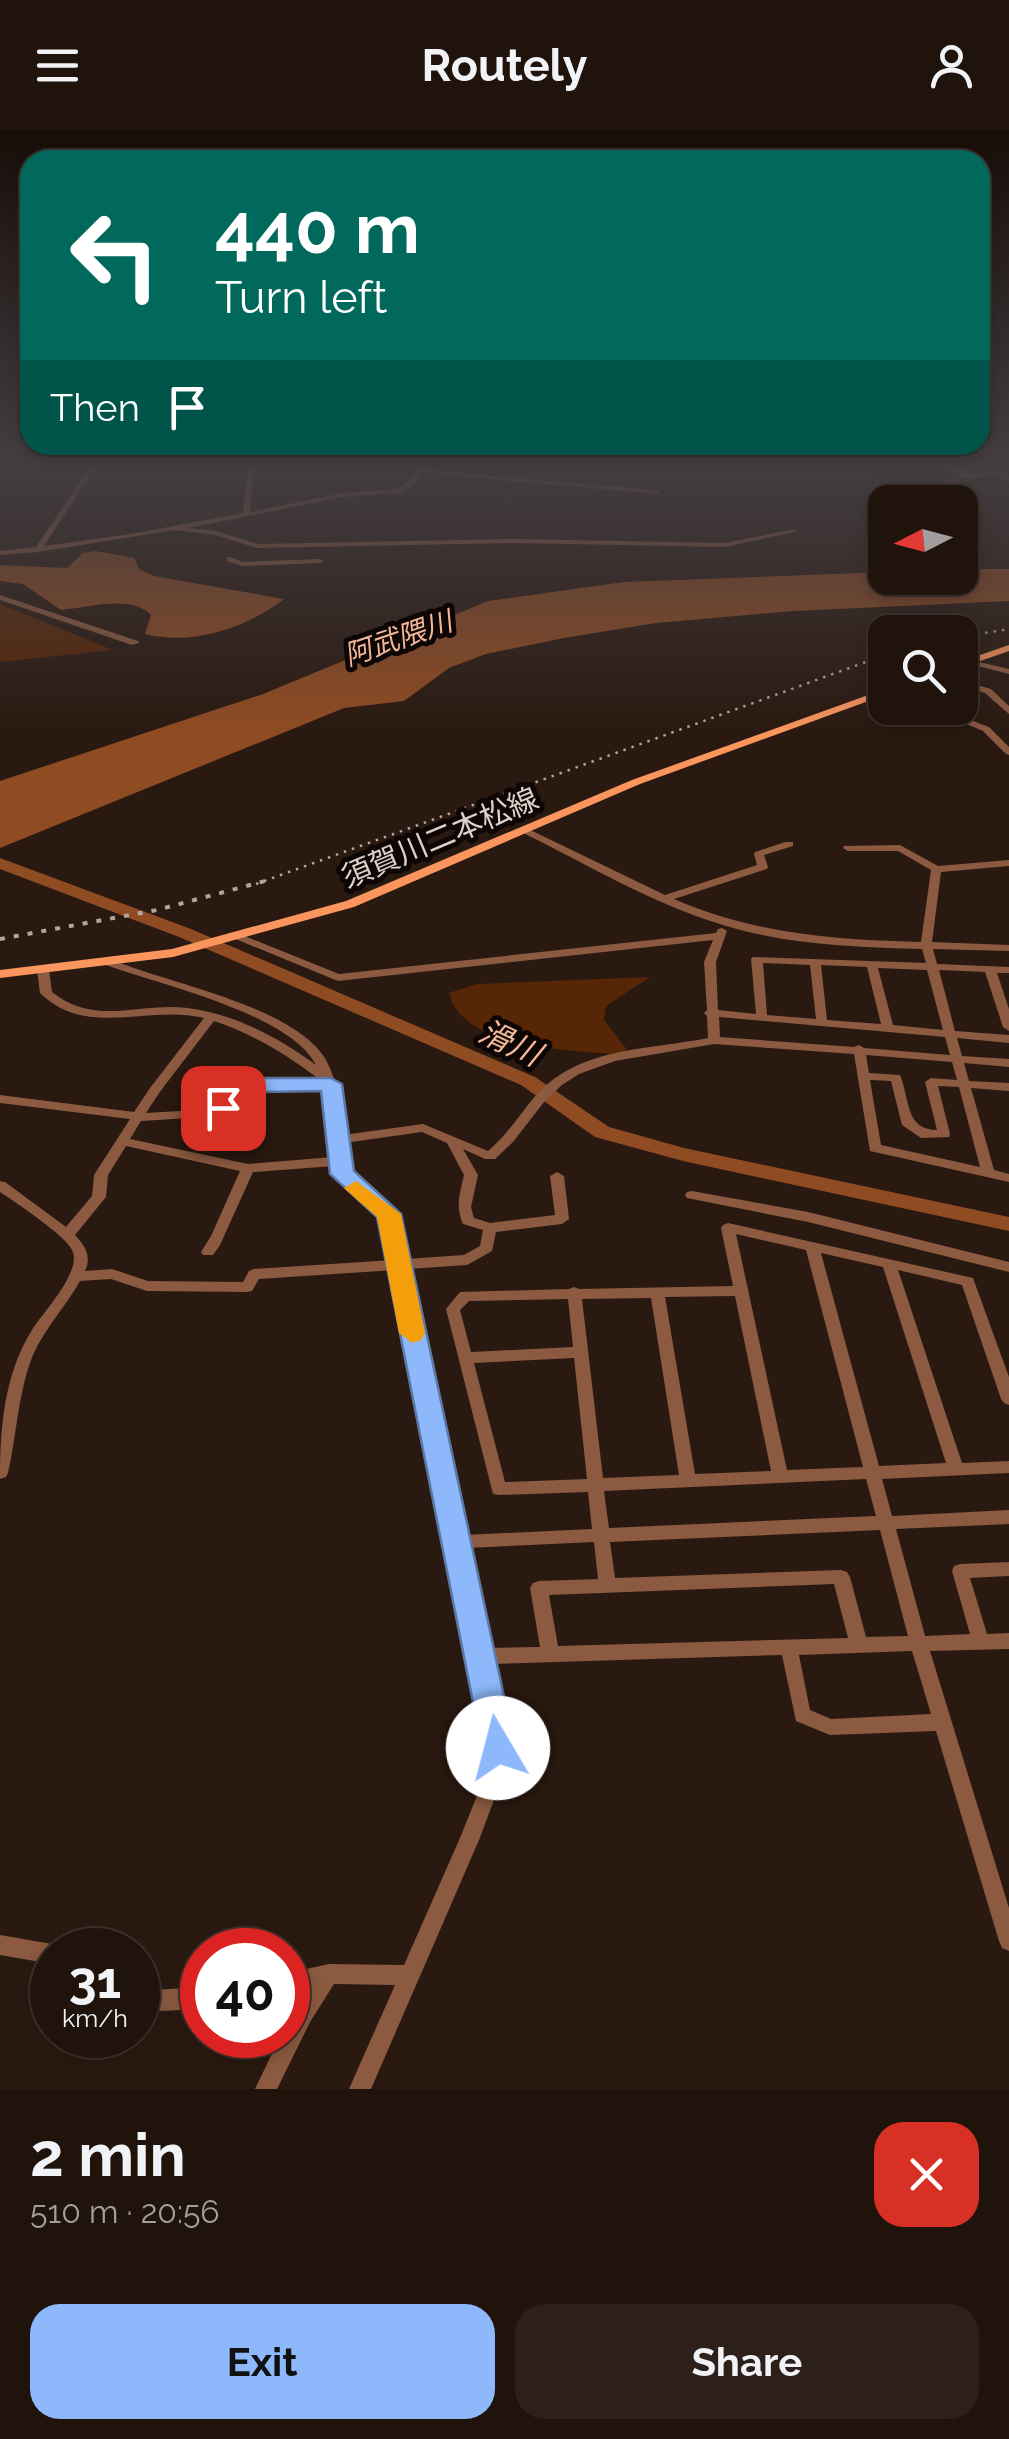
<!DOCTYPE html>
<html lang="en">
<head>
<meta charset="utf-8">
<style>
  :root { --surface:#20130c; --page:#2d201a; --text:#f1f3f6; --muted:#a29e9d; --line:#3d322d; --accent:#8db9fc }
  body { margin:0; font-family:Raleway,"Noto Sans JP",sans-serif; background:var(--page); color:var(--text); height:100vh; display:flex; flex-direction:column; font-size:38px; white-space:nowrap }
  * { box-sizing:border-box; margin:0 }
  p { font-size:32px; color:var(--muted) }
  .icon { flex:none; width:55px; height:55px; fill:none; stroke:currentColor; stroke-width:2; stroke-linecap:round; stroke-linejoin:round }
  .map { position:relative; height:1959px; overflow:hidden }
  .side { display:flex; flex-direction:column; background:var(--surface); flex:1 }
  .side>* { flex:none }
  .hud { position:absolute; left:20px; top:20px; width:970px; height:305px; border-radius:30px; box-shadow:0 5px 15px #0003,0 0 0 2px var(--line); background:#00695c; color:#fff; overflow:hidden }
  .needle { width:65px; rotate:264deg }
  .buttons { position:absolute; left:868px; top:355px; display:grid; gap:20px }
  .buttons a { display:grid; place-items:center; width:110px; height:110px; border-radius:20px; background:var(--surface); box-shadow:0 5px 15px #0003,0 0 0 2px var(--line); font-size:50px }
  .speed { position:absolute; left:30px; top:1798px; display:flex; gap:20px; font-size:50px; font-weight:700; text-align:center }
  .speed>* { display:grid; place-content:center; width:130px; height:130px; border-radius:50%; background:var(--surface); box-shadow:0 5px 15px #0003,0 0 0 2px var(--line); line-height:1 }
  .speed small { font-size:25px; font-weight:400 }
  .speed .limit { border:15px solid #d22; background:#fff; color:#111 }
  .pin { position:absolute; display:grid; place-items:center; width:85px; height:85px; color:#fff; margin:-42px; border-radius:20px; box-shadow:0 5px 15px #0006 }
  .me { position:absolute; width:110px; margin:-55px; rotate:352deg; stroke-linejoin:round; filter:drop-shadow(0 0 8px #0008) }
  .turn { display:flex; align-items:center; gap:35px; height:210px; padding:0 30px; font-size:45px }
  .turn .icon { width:130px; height:130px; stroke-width:2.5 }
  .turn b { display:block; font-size:70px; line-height:85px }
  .then { display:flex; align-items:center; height:95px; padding:0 30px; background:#0003; gap:20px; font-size:38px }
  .round { display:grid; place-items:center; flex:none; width:105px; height:105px; border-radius:30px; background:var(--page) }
  .overview { display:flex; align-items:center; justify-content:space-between; height:170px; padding:0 30px }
  h1 { font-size:60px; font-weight:700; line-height:75px }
  .action { display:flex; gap:20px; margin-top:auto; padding:20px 30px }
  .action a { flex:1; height:115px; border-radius:30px; background:var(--accent); color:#111; font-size:40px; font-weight:700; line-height:115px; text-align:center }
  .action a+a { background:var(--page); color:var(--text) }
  header { display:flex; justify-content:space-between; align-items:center; height:130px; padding:0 30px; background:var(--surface); font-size:45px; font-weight:700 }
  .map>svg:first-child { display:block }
</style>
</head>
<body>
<header><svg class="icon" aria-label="menu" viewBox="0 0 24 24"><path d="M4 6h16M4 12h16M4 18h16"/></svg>Routely<svg class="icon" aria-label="person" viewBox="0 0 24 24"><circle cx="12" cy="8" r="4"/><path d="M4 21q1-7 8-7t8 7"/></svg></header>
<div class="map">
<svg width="1009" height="1959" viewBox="0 0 1009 1959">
  <rect width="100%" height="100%" fill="#2a1910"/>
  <!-- green -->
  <path fill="#572607" d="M 0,474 L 113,520 L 0,532 Z
    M 650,847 L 606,876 L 604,890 L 632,926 C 582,920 463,922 449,863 L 477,854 Z"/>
  <!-- water -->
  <path fill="#8f4b22" d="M 96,421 L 134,428 L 140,440 L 154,446 L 284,469 C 247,498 191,516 145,504 L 151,485 C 132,464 86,478 61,480 L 23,454 L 0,451 L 0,435 L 67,438 L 83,423 Z
    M 960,439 L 1009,439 L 1009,471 L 793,481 L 656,493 L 564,508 L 486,524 L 449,538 L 404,571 L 344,578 L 0,718 L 0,651 L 263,564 L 488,471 L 624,452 L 885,442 L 885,448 L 960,448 Z"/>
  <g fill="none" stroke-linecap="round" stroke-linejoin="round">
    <!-- river -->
    <path fill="#8f4b22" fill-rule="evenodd" d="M 982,329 L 994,329 L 924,372 L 912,372 Z
      M 0,728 L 191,799 L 535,947 L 609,997 L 684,1018 L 1009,1087 L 1009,1101 L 683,1031 L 595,1007 L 521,955 L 179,807 L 0,739 Z"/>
    <!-- minor -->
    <path fill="#8b5a40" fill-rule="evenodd" d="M 95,329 L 101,329 L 44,416 L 130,404 L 243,383 L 249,329 L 255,329 L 250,382 L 343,363 L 396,359 L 410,351 L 427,329 L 433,329 L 426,340 L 656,360 L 659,362 L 656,364 L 423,343 L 411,357 L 398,363 L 343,367 L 189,398 L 216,401 L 258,414 L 515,409 L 725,413 L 795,399 L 798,401 L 725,417 L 515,413 L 257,418 L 215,405 L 175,400 L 38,422 L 0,425 L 0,421 L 36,417 Z
      M 941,329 L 960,329 L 1009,347 L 1009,351 L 992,345 L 969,349 L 931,333 ZM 951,329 L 952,330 L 985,342 L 970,345 L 940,333 Z
      M 990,329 L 999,329 L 1009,333 L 1009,337 Z
      M 230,427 L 243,432 L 320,429 L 324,431 L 320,433 L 242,436 L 227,431 L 227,427 Z
      M 0,465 L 138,511 L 139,513 L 132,515 L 0,470 Z
      M 966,529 L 1009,539 L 1009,544 L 966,533 Z
      M 960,550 L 991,559 L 1009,576 L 1009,584 L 985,563 L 960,556 Z
      M 929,578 L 939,578 L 989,597 L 1009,617 L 1009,625 L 1006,624 L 983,601 Z
      M 524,697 L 665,765 L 757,735 L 754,724 L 755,722 L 785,712 L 793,712 L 793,716 L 764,725 L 768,737 L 767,739 L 674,769 C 755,804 834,810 921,812 L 931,740 L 898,721 L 848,721 L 843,718 L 844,716 L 900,715 L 938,736 L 1009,730 L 1009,736 L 941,742 L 932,812 L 1009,815 L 1009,821 L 933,819 L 937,834 L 1009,837 L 1009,843 L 997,843 L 1009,879 L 1009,901 L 1003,897 L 985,842 L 939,840 L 955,901 L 1009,905 L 1009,913 L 957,908 L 962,926 L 1009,929 L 1009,937 L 964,933 L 969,951 L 1009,953 L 1009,961 L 971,958 L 994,1040 L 1009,1044 L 1009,1052 L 870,1021 L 854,924 L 714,914 L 615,931 L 579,944 L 562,955 L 544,972 L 513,1012 L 495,1029 L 485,1029 L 463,1019 L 478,1045 L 471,1077 L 474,1088 L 490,1093 L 555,1085 L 550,1046 L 557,1042 L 564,1046 L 569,1089 L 562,1094 L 496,1102 L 492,1121 L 467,1135 L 408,1139 L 463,1405 L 592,1399 L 588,1362 L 499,1365 L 493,1364 L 446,1179 L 460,1162 L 569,1159 L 574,1157 L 579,1159 L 733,1156 L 721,1098 L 723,1095 L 728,1093 L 973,1148 L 1009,1247 L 1009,1275 L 1004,1273 L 1001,1269 L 962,1155 L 898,1140 L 962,1333 L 1009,1331 L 1009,1343 L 882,1349 L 892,1386 L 1009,1380 L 1009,1394 L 896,1399 L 925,1506 L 970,1504 L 952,1441 L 954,1436 L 960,1434 L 1009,1432 L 1009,1446 L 970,1448 L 987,1504 L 1009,1503 L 1009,1519 L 930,1521 L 1009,1778 L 1009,1821 L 1002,1818 L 999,1811 L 936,1601 L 830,1605 L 796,1591 L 782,1525 L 490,1534 L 507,1618 L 503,1646 L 479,1710 L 371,1959 L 349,1959 L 395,1855 L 334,1854 L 310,1892 L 277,1959 L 255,1959 L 281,1905 L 288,1905 L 288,1891 L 306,1859 L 288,1863 L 288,1843 L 329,1834 L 404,1835 L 460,1708 L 485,1646 L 489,1618 L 449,1418 L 445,1412 L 447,1407 L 395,1140 L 259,1149 L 252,1161 L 247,1162 L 147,1161 L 111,1149 L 80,1151 C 66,1176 45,1198 33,1225 C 18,1262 17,1304 8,1343 L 6,1347 L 0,1349 C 0,1298 4,1245 32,1200 C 43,1182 83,1141 72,1120 C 66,1106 15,1072 0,1062 L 0,1051 L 5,1052 L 66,1097 L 92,1066 L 94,1045 L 130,989 L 0,973 L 0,965 L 134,982 L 150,958 L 204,888 C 148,874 87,909 40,863 L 37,840 L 43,837 L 49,840 L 52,862 C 96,897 138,872 188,878 C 235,884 279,908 316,935 C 289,883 160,855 106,835 L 104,833 L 106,831 L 110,830 C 127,835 144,842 162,847 C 208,862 301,886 326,930 C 339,953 340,979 343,1005 L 423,994 L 488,1021 C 511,1002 524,976 545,956 C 589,917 654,919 708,908 L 707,886 L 704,883 L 707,880 L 704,832 L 713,810 L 338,851 L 233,808 L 232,806 L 237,803 L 339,844 L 716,803 L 718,799 L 722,798 L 727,801 L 716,832 L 718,880 L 756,884 L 751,829 L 753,827 L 926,833 L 922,819 C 855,817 788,815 723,795 C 652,774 587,734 521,702 L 519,700 ZM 763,833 L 810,835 L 816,889 L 767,885 ZM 821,835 L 867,837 L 881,894 L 827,890 ZM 878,838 L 927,840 L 943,900 L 893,895 ZM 719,887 L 945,907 L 950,925 L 864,918 L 859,915 L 854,917 L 720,907 ZM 214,891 C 253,904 288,925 320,950 L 258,951 L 226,961 L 214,979 L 146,983 L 159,963 ZM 866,925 L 952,932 L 957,950 L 931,948 L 925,952 L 937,1000 C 905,1000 910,969 900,945 L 869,943 ZM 870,950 L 891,951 L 902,995 L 921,1008 L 949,1007 L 950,1004 L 938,956 L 959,957 L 980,1037 L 881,1015 ZM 325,958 L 333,1027 L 248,1034 L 130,1009 L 141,991 L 222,986 L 235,967 L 259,959 ZM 422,1002 L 447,1013 L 464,1045 C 460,1063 455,1077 463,1094 L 483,1100 L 480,1116 L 464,1125 L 406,1129 L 400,1097 L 393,1081 L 348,1042 L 344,1013 ZM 126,1016 L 240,1041 L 211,1106 L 201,1122 L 203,1125 L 213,1125 L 220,1115 L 253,1042 L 334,1036 L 337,1047 L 382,1086 L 393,1130 L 254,1139 L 249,1141 L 243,1152 L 148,1151 L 112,1139 L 85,1141 C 92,1126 85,1116 75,1105 L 106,1067 L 108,1045 ZM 736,1104 L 806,1120 L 863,1337 L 787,1340 ZM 821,1123 L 883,1137 L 946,1333 L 879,1336 ZM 735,1166 L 771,1341 L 695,1344 L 665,1167 ZM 651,1168 L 679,1345 L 603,1348 L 582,1169 ZM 568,1169 L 573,1217 L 471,1222 L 460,1180 L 469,1171 ZM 574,1228 L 587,1349 L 505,1352 L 474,1233 ZM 866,1349 L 876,1386 L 609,1398 L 604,1361 ZM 880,1400 L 908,1506 L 866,1507 L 850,1447 L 847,1442 L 841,1440 L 615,1448 L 610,1412 ZM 594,1412 L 598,1449 L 539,1451 L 533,1453 L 530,1458 L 540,1517 L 487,1518 L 466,1418 ZM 834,1454 L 848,1508 L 558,1516 L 549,1465 ZM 912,1521 L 931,1584 L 831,1589 L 810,1580 L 799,1525 Z
      M 692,1061 L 808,1082 L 1009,1132 L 1009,1142 L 808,1092 L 687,1068 L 685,1065 L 687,1062 Z
      M 0,1805 L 52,1814 L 59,1817 L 61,1820 L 52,1820 L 52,1834 L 0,1825 Z
      M 202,1857 L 202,1879 L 138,1882 L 138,1861 Z"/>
    <!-- major -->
    <path fill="#fa955d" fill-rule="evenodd" d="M 1009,515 L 1009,521 L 960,538 L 960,532 Z
      M 885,559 L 885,565 L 640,654 L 354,777 L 173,827 L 0,848 L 0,840 L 172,819 L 346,771 L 632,650 Z"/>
    <!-- rail-far1 -->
    <path stroke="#b2a59d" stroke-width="2.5" stroke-dasharray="2.5 6" stroke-linecap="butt" d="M 960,507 L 1009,499
      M 256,754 L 885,525"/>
    <!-- rail -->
    <path stroke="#b2a59d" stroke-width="4" stroke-dasharray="5 9" stroke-linecap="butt" d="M 0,809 L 157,780 L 265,751"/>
  </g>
  <!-- sky -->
  <linearGradient id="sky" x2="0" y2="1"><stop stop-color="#170e09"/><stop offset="0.55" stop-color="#443e42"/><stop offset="1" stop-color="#443e42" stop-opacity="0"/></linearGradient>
  <rect width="1009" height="603" fill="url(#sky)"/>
  <!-- route -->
  <path fill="#8db9fc" stroke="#5c78a4" stroke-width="2.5" d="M 331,948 L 342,954 L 354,1041 L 401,1084 L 515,1618 L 511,1629 L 498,1634 L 486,1629 L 482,1618 L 377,1087 L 330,1044 L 321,961 L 260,962 L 239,969 L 231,983 L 215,983 L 211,978 L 222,959 L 258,948 Z"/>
  <!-- slow -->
  <path fill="#f59e0b" d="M 356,1051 L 401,1084 L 425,1203 L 421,1210 L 412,1213 L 399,1203 L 377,1087 L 344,1058 Z"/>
  <g text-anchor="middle" stroke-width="10" stroke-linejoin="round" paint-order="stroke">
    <!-- far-water labels -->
    <g font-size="28" font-style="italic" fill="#f3b697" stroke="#0d0604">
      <text transform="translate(398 508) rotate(-19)" y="10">阿武隈川</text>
    </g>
    <!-- street labels -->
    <g font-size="30" fill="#ddd1ca" stroke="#0d0604">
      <text transform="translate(440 708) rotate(-23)" y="10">須賀川二本松線</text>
    </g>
    <!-- water labels -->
    <g font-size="32" font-style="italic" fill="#f3b697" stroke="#0d0604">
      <text transform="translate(510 913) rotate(25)" y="11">滑川</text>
    </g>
  </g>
</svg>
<div class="buttons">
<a><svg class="needle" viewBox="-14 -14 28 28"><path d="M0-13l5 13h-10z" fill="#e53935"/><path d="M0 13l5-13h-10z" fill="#a29e9d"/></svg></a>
<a><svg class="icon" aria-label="search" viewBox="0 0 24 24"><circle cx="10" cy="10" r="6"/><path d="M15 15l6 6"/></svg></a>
</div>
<div class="speed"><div>31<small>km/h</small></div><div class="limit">40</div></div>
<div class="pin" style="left:223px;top:978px;background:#d93025"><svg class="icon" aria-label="arrive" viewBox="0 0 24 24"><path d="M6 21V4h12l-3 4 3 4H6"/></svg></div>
<svg class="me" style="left:498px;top:1618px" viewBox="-20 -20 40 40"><circle r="19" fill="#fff"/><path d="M0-13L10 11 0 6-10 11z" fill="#8db9fc"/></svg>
<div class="hud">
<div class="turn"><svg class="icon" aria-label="left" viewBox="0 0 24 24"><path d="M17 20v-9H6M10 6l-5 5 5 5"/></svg><div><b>440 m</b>Turn left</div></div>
<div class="then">Then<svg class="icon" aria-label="arrive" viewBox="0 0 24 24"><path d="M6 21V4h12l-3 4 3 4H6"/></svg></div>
</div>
</div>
<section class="side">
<div class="overview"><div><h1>2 min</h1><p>510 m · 20:56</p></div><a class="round" style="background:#d93025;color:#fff"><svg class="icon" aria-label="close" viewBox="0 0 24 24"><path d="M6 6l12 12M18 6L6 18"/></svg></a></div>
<div class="action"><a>Exit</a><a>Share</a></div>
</section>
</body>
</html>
